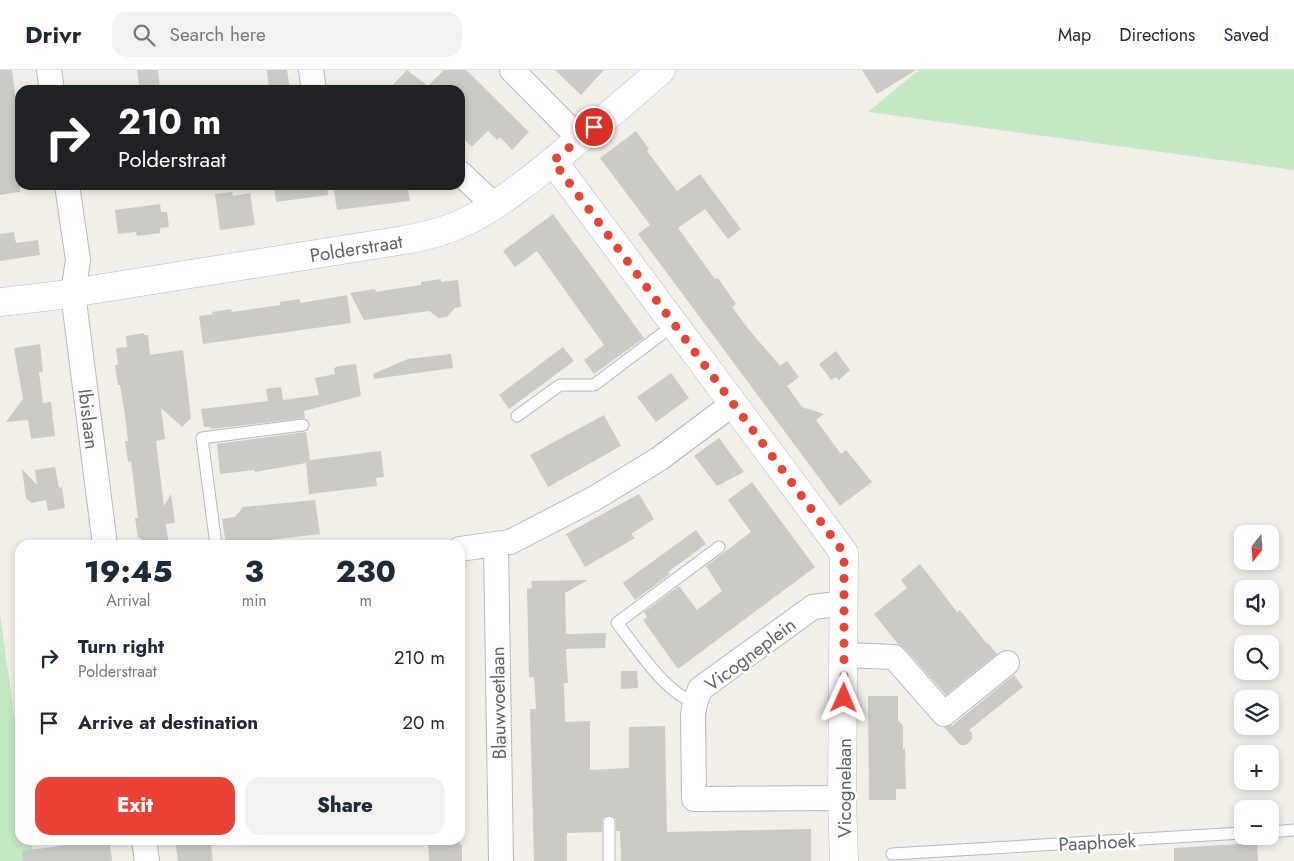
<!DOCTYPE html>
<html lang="en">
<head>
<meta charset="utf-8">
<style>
  :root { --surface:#fff; --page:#f2f2f3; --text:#1f2937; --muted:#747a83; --line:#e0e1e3; --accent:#ea4335 }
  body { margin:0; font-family:Jost,sans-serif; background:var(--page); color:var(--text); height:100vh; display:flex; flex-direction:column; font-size:19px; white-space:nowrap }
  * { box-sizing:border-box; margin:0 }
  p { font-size:16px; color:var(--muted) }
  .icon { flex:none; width:28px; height:28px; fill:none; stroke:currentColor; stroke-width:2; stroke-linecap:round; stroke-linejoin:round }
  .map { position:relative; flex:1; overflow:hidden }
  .drawer { position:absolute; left:15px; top:470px; width:450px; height:305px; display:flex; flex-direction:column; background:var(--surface); border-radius:15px; box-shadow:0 2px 8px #0003 }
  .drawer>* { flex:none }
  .hud { position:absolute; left:15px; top:15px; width:450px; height:105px; border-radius:15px; box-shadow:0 2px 8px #0003; background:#202124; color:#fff; overflow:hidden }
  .needle { width:32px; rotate:197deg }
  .fabs { position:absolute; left:1234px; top:455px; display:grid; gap:10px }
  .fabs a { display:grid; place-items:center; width:45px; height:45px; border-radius:10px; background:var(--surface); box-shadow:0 2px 8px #0003; font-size:25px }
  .pin { position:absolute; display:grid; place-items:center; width:42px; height:42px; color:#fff; margin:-21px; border:2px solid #fff; border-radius:50%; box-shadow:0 1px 5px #0007 }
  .me { position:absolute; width:55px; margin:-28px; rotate:1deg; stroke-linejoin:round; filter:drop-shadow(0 0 4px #0008) }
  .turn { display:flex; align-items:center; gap:18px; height:105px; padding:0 20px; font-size:22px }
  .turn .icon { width:65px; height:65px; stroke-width:2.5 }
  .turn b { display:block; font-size:35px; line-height:42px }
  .eta { display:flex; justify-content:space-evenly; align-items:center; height:85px; text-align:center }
  .eta b { font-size:30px; font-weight:800; line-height:35px }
  .cta { display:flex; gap:10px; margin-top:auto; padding:10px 20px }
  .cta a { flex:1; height:58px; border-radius:15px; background:var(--accent); color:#fff; font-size:20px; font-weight:800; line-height:58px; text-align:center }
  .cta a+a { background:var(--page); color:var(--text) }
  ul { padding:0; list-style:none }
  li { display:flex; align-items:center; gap:15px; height:65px; padding:0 20px }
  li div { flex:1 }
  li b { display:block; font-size:19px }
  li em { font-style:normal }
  header { display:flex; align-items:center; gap:30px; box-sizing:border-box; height:70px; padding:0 25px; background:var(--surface); border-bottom:1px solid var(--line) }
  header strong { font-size:24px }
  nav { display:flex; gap:28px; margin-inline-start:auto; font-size:18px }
  .search { width:350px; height:45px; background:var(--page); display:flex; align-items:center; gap:12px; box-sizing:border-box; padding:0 18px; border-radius:15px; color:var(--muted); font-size:19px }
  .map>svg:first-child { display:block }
</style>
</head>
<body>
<header>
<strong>Drivr</strong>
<div class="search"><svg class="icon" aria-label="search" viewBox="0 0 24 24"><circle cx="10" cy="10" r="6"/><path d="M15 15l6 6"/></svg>Search here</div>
<nav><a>Map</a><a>Directions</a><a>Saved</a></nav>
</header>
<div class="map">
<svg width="1294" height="791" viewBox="0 0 1294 791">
  <rect width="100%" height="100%" fill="#f1efe8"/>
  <!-- green -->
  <path fill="#c5e8c5" d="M 919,0 L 1294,0 L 1294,100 L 868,42 Z
    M 0,544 L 20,688 L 20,770 L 31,770 L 34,791 L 0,791 Z"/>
  <!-- building -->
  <path fill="#cccac5" d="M 0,0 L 12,0 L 17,40 L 20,40 L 20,122 L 0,125 Z
    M 137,0 L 158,0 L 160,18 L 140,20 Z
    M 267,0 L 287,0 L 290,20 L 269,20 Z
    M 407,0 L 428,16 L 444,0 L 466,0 L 529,62 L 512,80 L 500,67 L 497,70 L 488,61 L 472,77 L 460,65 L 460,20 L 388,20 Z
    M 555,0 L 604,0 L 581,25 Z
    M 862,0 L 916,0 L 877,24 Z
    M 636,61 L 649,79 L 647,81 L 677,121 L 700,104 L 741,159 L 728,169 L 705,139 L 678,158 L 715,209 L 718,208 L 736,234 L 732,237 L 746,256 L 780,296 L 787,291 L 799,307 L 787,316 L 802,337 L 824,344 L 816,350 L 841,384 L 846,380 L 872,412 L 840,436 L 638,164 L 650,155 L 600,88 Z
    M 274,115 L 327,115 L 328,125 L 276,132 Z
    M 333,115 L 407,115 L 410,131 L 337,140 Z
    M 232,122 L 233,126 L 250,123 L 255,155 L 220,160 L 215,124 Z
    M 160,134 L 161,142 L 167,142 L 169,157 L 160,158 L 160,163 L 137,166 L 136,162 L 118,164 L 115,140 Z
    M 553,144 L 644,268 L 594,304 L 584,290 L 604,275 L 537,181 L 515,197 L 503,181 Z
    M 14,162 L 16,173 L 38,170 L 40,185 L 0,191 L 0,164 Z
    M 441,209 L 441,212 L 458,210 L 461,237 L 455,238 L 447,247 L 439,248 L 429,241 L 364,250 L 350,223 L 375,219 L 376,222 L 387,220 L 421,215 L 421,212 Z
    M 347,225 L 351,253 L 203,274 L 199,246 L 213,244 L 212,242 L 231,239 L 232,242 L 246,240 L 280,235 L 280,232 L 300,229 L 300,233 Z
    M 144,263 L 144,265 L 148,265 L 150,285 L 183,280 L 191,348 L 182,357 L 161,338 L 165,369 L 156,371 L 164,436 L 171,424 L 175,453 L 166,454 L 169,475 L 142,475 L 141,468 L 138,468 L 135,448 L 138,448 L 131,391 L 128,392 L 125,371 L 128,371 L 125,345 L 120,315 L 118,315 L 115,295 L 118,295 L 116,278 L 127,277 L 126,266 Z
    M 40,274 L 43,302 L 39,302 L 43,333 L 51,332 L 55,366 L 31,369 L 28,350 L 6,352 L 23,329 L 14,278 Z
    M 563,277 L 574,291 L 509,339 L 499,325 Z
    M 836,281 L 850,300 L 839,310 L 836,307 L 831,310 L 819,294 Z
    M 451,284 L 453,298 L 374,309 L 373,304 L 408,289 Z
    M 356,294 L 361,326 L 304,341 L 305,348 L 211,359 L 210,357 L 204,357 L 201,339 L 268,331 L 266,319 L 281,317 L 283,330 L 319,325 L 315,308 L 335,304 L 334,298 L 339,296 Z
    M 671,303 L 689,328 L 656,352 L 637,327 Z
    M 604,345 L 621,376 L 548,417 L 530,385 Z
    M 306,362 L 310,390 L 381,381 L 384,407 L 376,408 L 377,416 L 309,424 L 306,393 L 255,402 L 254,400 L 220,404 L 217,374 Z
    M 719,368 L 744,402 L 717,416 L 694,386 Z
    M 55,397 L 59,418 L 62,417 L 65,438 L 48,441 L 46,430 L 32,433 L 26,428 L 22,399 L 37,415 L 35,400 Z
    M 752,412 L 815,497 L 678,599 L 643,550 L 647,547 L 644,542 L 679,516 L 697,540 L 722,521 L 706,496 L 751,462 L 728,430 Z
    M 639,424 L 654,449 L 631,464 L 635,468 L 585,497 L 566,464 Z
    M 315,430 L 320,464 L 226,475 L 222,449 L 235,447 L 243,437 Z
    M 696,460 L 706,474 L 668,502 L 670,504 L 635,530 L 623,513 Z
    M 920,494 L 957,542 L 960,540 L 987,574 L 988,573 L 997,584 L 946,625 L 904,578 L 898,574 L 874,544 L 907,518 L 901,510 Z
    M 588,510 L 565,523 L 566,564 L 606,563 L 605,578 L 566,579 L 568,613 L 564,613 L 565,652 L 590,651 L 590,700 L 629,698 L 629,657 L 665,656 L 667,762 L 811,759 L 811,791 L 621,791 L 620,761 L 616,761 L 616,749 L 609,745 L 602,749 L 602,762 L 567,763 L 567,791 L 534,791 L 530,639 L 536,639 L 534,607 L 529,608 L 527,519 L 532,518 L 531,511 Z
    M 621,601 L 637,601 L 638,618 L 621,619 Z
    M 1014,605 L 1023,617 L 969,660 L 972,663 L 972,669 L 966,675 L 960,675 L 944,657 L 953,655 Z
    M 868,626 L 898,626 L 898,650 L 903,656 L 903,680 L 905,678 L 906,719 L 896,719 L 896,730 L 869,730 Z
    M 73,770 L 93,770 L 94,775 L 110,773 L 112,791 L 23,791 L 22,781 L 74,774 Z
    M 175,770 L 210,770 L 213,791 L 178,791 Z
    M 428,770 L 460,770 L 460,775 L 462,774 L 462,791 L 429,791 Z
    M 1257,773 L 1258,791 L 1174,791 L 1174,778 Z"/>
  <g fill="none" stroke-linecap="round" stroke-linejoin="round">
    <defs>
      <path id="lane" d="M 517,346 L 560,315 L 594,315 L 675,254
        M 216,475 L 202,368 L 303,355
        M 695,633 C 664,622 637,578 617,553 L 719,477
        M 609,752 L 609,791
        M 1270,762 L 1294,760
        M 892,784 L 1242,763"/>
      <path id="street" d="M 49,0 L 52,20
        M 311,0 L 314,20
        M 512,0 L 580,69
        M 460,103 L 494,135
        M 67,115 L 78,190 L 73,223 L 105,475
        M 496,475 L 501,791
        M 460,479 L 510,472 L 595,428 L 659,389 L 734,333
        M 844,585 L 894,587 L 944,644 L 1007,593
        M 842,728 L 694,729 L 693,645 L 695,633 L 700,619 L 813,537 L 844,533
        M 144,770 L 147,791"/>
      <path id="secondary" d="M 553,91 L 844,483 L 842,728 L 844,791
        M 0,232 L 53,226 L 398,171 C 424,167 448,161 471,149 C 505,131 535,106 564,82 C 597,55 630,28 661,0"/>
    </defs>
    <!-- lane casing -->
    <use href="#lane" stroke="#b5b8bc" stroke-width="13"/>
    <!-- street casing -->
    <use href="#street" stroke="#b5b8bc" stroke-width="26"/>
    <!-- secondary casing -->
    <use href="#secondary" stroke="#b6babf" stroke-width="29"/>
    <!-- lane -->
    <use href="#lane" stroke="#fff" stroke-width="11"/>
    <!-- street -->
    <use href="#street" stroke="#fff" stroke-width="24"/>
    <!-- secondary -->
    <use href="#secondary" stroke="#fff" stroke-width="28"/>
  </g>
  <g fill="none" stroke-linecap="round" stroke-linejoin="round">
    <!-- route -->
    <path stroke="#ea4335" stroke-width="9" stroke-dasharray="0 16.2" d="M 594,57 L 553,91 L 844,483 L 844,628"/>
  </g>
  <g text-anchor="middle" stroke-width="5" stroke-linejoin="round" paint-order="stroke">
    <!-- street labels -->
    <g font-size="19" fill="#5f6368" stroke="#fff">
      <text transform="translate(356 178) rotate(-9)" y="7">Polderstraat</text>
      <text transform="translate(89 349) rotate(83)" y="7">Ibislaan</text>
      <text transform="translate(750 584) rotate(-37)" y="7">Vicogneplein</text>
      <text transform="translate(498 633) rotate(-91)" y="7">Blauwvoetlaan</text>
      <text transform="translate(844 718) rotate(-90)" y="7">Vicognelaan</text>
      <text transform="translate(1097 772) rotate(-3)" y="7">Paaphoek</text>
    </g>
  </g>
</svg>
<div class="fabs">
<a><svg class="needle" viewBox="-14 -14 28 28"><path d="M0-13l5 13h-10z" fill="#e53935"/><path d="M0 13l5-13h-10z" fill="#747a83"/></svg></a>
<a><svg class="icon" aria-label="sound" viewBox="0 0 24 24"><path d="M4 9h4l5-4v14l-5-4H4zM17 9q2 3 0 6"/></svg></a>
<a><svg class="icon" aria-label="search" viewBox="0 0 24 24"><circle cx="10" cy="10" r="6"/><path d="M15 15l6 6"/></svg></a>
<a><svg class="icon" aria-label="layers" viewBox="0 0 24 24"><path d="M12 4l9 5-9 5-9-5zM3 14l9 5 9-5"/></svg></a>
<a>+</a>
<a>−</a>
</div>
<div class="pin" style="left:594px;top:57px;background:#d93025"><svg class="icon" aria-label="arrive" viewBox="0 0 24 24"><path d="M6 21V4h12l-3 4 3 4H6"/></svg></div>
<svg class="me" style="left:844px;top:628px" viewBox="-20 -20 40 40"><path d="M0-17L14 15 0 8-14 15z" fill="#ea4335" stroke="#fff" stroke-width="4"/></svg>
<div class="hud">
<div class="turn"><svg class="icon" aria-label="right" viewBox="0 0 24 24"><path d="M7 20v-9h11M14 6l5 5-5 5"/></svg><div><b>210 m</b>Polderstraat</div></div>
</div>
<section class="drawer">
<div class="eta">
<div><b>19:45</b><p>Arrival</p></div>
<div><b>3</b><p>min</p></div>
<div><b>230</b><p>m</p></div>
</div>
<ul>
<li><svg class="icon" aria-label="right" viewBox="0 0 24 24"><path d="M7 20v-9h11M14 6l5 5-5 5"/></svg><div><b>Turn right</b><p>Polderstraat</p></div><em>210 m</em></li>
<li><svg class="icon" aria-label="arrive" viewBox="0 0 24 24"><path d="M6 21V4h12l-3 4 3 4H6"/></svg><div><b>Arrive at destination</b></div><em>20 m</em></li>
</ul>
<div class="cta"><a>Exit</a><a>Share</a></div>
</section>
</div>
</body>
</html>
